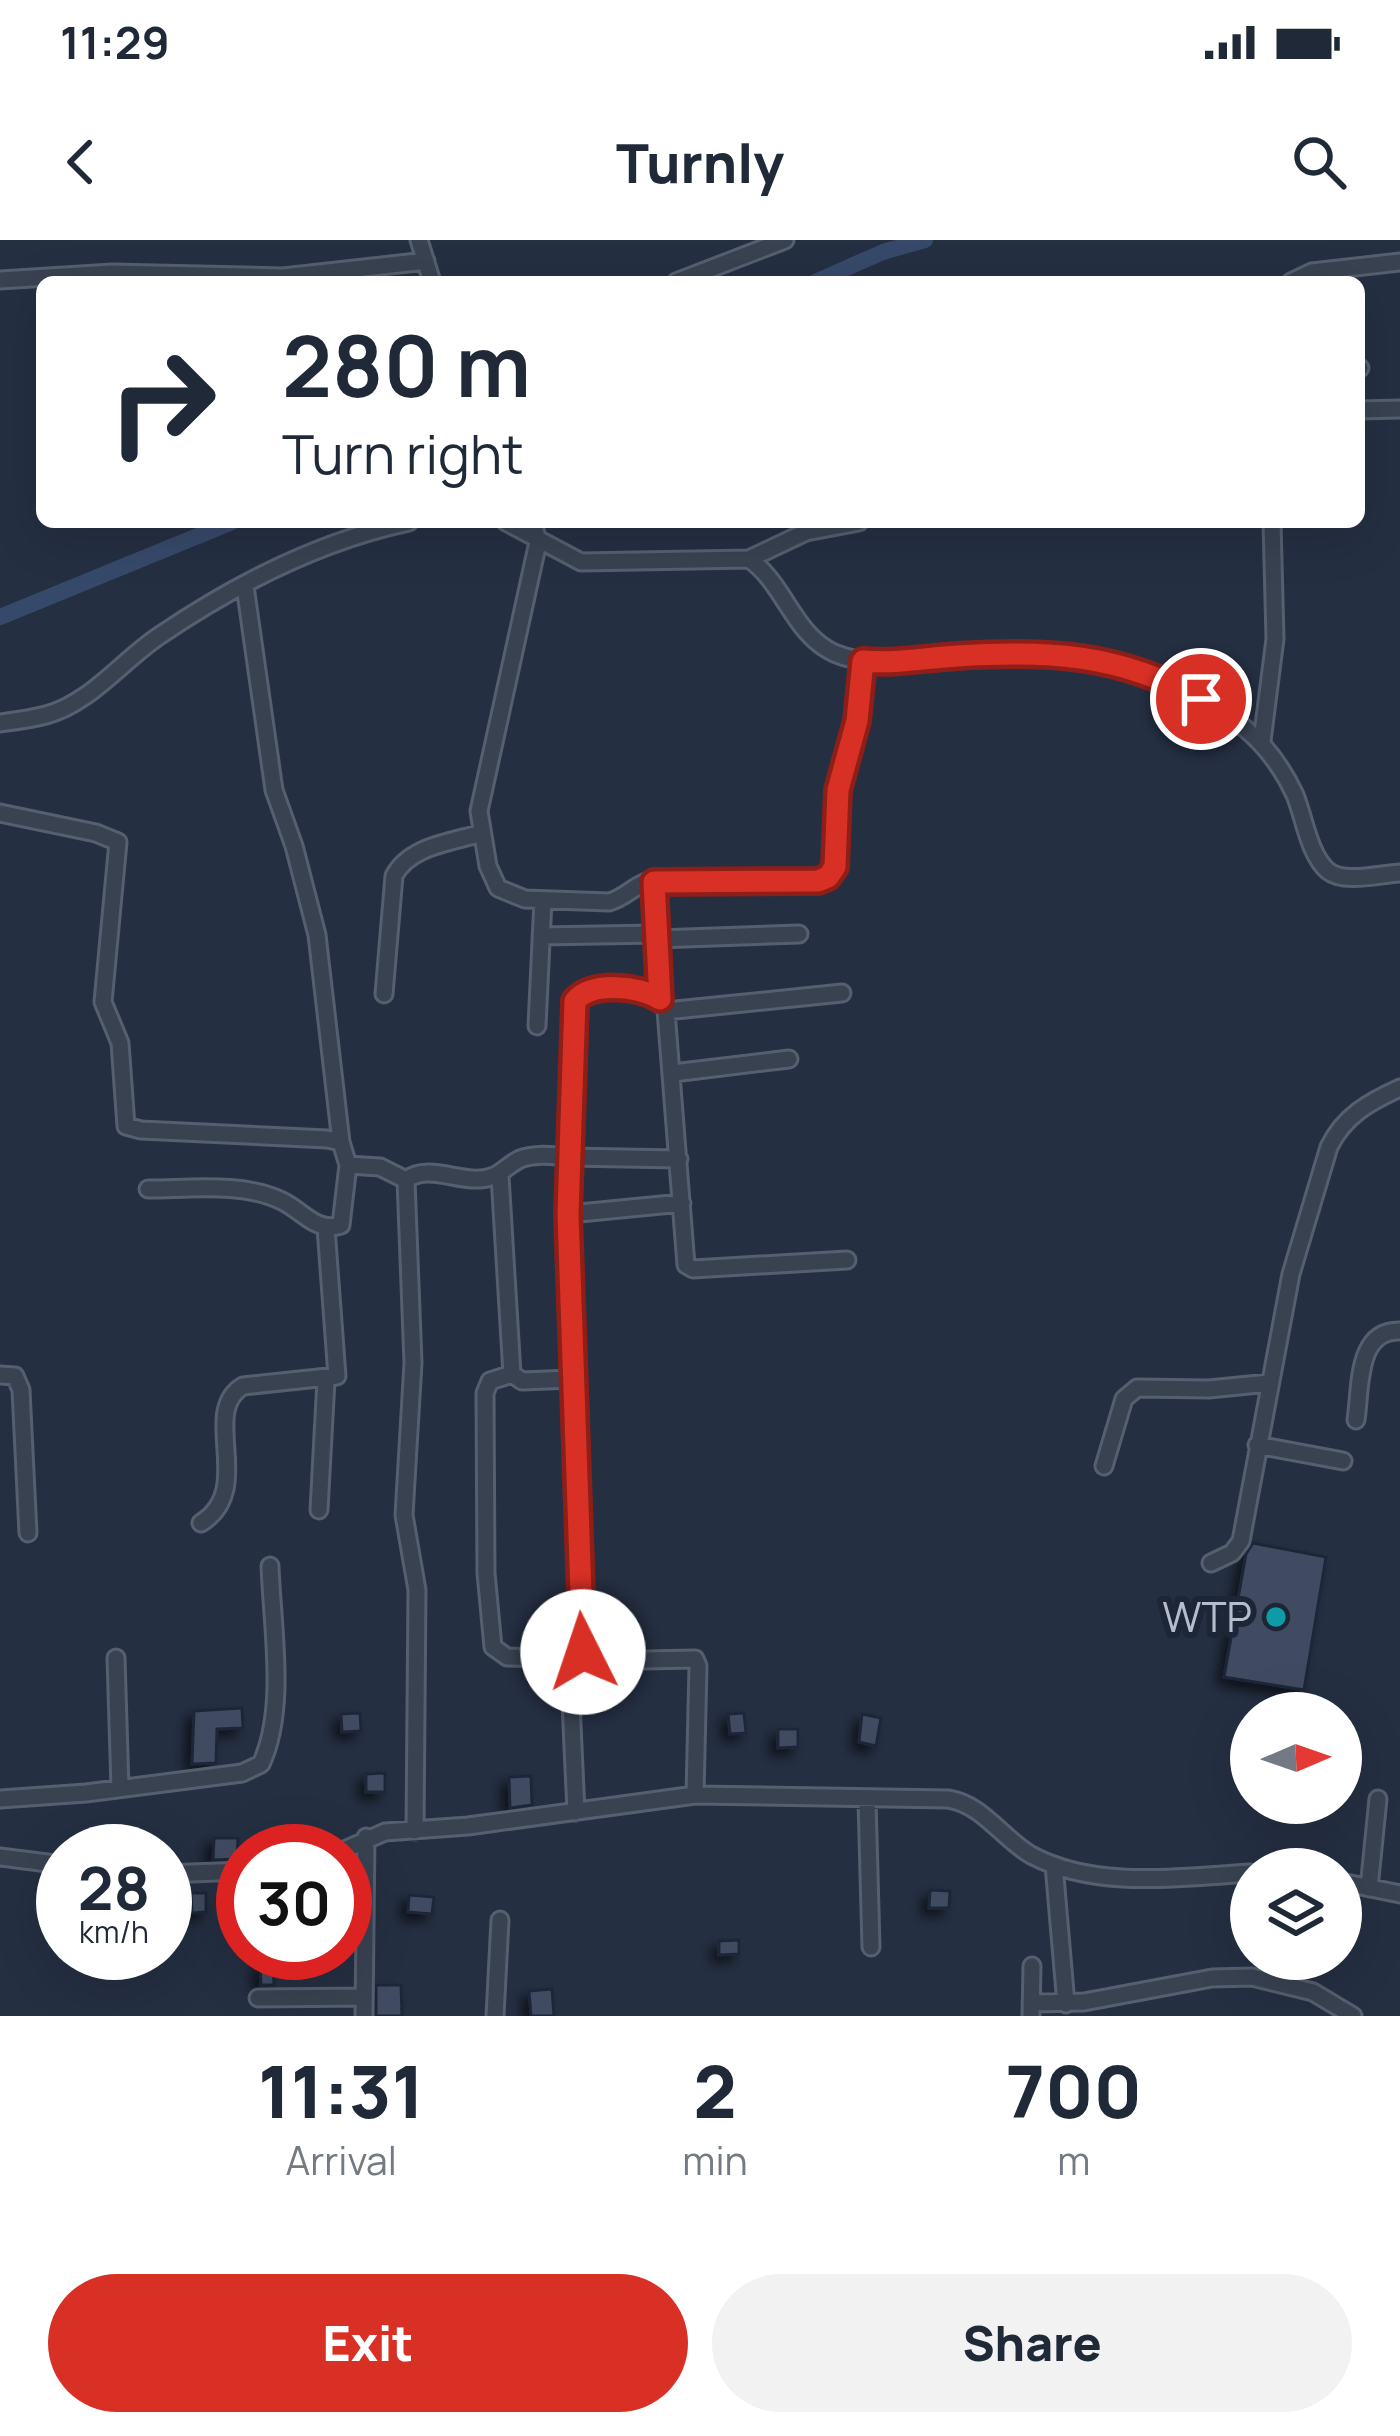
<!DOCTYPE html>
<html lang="en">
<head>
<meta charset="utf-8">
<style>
  :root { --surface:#fff; --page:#f2f2f3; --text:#1f2937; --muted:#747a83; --accent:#d93025 }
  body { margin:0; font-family:Manrope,sans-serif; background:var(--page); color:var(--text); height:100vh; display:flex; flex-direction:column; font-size:45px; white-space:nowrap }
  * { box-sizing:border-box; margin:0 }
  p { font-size:39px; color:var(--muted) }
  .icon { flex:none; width:66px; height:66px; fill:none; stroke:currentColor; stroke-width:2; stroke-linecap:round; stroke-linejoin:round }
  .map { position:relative; height:1776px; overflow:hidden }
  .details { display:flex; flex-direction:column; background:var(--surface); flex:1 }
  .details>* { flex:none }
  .hud { position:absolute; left:36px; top:36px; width:1329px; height:252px; border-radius:18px; box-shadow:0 12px 48px #0002; background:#fff; color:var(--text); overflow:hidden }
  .needle { width:78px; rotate:88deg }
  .buttons { position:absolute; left:1230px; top:1452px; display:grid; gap:24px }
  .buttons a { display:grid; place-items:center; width:132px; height:132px; border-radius:50%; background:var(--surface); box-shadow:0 12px 48px #0002; font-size:60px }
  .speed { position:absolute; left:36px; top:1584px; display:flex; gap:24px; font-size:60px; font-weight:700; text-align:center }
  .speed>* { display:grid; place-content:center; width:156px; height:156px; border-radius:50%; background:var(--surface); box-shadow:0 12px 48px #0002; line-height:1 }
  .speed small { font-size:30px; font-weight:400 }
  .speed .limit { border:18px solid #d22; background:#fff; color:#111 }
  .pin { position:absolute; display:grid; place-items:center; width:102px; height:102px; color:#fff; margin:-51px; border:6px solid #fff; border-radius:50%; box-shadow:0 3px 12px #0007 }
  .me { position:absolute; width:132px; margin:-66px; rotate:356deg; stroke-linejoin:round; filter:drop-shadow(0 0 9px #0008) }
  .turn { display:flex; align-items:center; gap:42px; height:252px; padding:0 48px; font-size:54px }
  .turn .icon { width:156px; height:156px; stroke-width:2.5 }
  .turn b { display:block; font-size:84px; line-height:102px }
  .eta { display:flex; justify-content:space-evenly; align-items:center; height:204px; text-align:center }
  .eta b { font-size:72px; font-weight:800; line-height:84px }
  .button { display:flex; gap:24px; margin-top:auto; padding:24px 48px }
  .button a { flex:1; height:138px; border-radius:72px; background:var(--accent); color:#fff; font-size:48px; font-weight:800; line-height:138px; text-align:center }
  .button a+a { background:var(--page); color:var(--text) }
  .status { display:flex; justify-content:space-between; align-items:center; height:84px; padding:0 60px; background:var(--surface); direction:ltr }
  .status svg { height:33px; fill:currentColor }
  header { display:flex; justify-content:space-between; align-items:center; height:156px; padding:0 48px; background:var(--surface); font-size:54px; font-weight:800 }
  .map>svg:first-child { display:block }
</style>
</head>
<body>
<div class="status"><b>11:29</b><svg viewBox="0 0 49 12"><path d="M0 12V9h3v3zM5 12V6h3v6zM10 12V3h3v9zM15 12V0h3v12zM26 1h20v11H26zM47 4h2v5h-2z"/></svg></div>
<header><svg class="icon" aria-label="back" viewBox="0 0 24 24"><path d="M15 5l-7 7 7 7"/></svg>Turnly<svg class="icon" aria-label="search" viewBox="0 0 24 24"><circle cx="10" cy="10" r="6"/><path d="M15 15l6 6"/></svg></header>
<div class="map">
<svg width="1400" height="1776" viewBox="0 0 1400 1776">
  <defs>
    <filter id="shadow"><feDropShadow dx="-7" dy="7" stdDeviation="6" flood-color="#0009"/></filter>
  </defs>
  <rect width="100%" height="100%" fill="#242f42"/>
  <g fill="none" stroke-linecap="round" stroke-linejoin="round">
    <!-- canal -->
    <path stroke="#37496a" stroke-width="16" d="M 815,42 L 883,12 L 925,0
      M 0,377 L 232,282"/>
  </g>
  <!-- building -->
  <path fill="#404c62" stroke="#1f2839" stroke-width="3" filter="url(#shadow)" d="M 1253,1303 L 1326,1317 L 1304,1450 L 1224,1437 L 1246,1314 Z
    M 242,1468 L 243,1488 L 217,1489 L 216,1523 L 192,1524 L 194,1471 Z
    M 360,1473 L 361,1491 L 342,1492 L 341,1474 Z
    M 744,1473 L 746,1493 L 730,1494 L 728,1474 Z
    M 862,1474 L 881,1478 L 876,1506 L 859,1502 Z
    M 778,1489 L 798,1489 L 798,1507 L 778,1508 Z
    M 385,1533 L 385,1552 L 366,1552 L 366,1534 Z
    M 531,1536 L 532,1565 L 510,1568 L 509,1537 Z
    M 214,1598 L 238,1598 L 237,1619 L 213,1620 Z
    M 930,1650 L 950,1651 L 949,1668 L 929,1668 Z
    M 191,1653 L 206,1653 L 206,1672 L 192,1673 Z
    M 409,1655 L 434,1657 L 432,1674 L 408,1672 Z
    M 739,1700 L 739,1714 L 719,1715 L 719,1701 Z
    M 260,1723 L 273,1723 L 274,1745 L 261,1745 Z
    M 376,1745 L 401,1745 L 402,1776 L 376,1776 Z
    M 552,1749 L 554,1776 L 531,1776 L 529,1751 Z"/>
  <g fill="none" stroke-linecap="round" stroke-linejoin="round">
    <defs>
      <path id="minor" d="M 419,0 L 432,42
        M 0,40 L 112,33 L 283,37 L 426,21
        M 676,42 L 785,0
        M 1291,42 L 1312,32 L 1400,22
        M 1359,128 L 1360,128
        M 1359,170 L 1400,169
        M 506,282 L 581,322 L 749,319 C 785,344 793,394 834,413 C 871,429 913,419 952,416 C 1027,410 1109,411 1177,446 C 1231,474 1268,497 1295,555 C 1304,577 1309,615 1328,631 C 1344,644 1380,634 1400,633
        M 533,282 L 538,302 L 479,571 L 488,626 L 498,648 L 525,659 L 609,662 C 625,658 633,646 649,641 L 818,641 L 828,637 L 835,627 L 838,550 L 857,481 L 863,421
        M 749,319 L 806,292 L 859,282
        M 245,346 L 274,550 L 294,606 L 317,695 L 341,902
        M 0,483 C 15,481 31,479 46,475 C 89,464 122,421 159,396 C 234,345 320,301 409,282
        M 1262,501 L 1275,399 L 1272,282
        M 0,573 L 96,593 L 118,602 L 103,762 L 120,803 L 126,886 L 141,890 L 327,899 L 341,902 L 348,925 L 380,927 L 406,940
        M 654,642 L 660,759
        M 541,696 L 656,694
        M 657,699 L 799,694
        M 384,754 L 394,636 C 409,606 452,602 482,593
        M 666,771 L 842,753
        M 537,786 L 543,660
        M 673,833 L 789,819
        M 679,919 L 568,917 L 573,1191 L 583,1412 L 594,1421 L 695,1419 L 698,1426 L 695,1555
        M 500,936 L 512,1134 L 522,1141 L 572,1139
        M 148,949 C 189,949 244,942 282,961 C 303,971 316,993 341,985 L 348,925
        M 569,974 L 682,963
        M 512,1134 L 490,1141 L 485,1153 L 486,1333 L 493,1407 L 507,1417 L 587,1419
        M 0,1135 L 15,1136 L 21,1150 L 28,1293
        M 1356,1180 C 1361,1147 1356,1090 1400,1091
        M 1257,1205 L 1343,1221
        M 1104,1226 L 1124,1159 L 1137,1148 L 1209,1149 L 1269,1143
        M 319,1270 L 326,1140
        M 201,1283 C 256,1249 199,1172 243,1146 L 337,1136 L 326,988
        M 1211,1323 L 1232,1313 L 1241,1301 L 1291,1034 L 1329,907 C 1344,876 1369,862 1400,848
        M 116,1418 L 120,1548
        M 569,1419 L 576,1572
        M 0,1559 L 86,1553 L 242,1533 L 261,1524 C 287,1469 272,1386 270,1326
        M 867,1560 L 871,1707
        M 415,1591 L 417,1350 L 404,1275 L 413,1123 L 406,940 C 427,924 456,941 480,939 C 500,938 504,927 520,919 C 535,913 553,916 568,917 L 575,762 C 593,739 653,745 666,771 L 686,1025 L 693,1029 L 847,1020
        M 342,1611 L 385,1592 L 468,1586 L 695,1555 L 948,1559 C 982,1564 1002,1598 1031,1615 C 1096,1650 1180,1637 1251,1633
        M 0,1617 L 63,1625
        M 1054,1625 L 1066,1764
        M 165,1634 L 243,1631
        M 1341,1642 L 1400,1654
        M 1369,1648 L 1378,1559
        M 258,1758 L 364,1757
        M 1031,1763 L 1084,1762 L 1212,1738 L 1252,1737 L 1313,1752 L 1353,1776
        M 364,1776 L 366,1597
        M 495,1776 L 500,1680
        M 1031,1776 L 1032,1726"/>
    </defs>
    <!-- minor casing -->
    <use href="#minor" stroke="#565f6f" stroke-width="21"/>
    <!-- minor -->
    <use href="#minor" stroke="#384251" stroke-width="15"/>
  </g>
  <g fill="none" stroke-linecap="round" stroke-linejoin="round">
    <defs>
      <path id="route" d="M 583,1412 L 568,974 L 575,761 C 592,741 638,746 660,759 L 654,642 L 818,641 L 828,637 L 835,627 L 838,550 L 857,481 L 863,421 C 895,424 925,418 957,416 C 1049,410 1119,414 1201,459"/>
    </defs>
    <!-- route casing -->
    <use href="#route" stroke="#8d1f18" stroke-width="30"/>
    <!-- route -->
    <use href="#route" stroke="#d93025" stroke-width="21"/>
  </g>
  <!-- markers -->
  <circle fill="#0f9aa8" stroke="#1d2637" stroke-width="4.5" cx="1276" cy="1377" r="12"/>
  <g text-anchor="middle" stroke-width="12" stroke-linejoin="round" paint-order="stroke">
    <!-- poi labels -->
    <g font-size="42" fill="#b5bdcc" stroke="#1d2637" text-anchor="end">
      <text x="1252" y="1392">WTP</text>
    </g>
  </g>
</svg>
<div class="buttons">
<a><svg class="needle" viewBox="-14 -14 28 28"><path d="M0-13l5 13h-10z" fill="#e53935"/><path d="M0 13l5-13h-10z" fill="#747a83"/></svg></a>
<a><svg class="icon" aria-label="layers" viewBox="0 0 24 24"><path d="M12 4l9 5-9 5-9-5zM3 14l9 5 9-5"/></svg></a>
</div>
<div class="speed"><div>28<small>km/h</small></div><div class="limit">30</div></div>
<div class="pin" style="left:1201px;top:459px;background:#d93025"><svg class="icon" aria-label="arrive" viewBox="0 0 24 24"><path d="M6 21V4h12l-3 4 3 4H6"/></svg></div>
<svg class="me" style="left:583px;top:1412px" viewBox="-20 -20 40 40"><circle r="19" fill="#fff"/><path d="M0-13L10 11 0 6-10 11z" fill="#d93025"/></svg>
<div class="hud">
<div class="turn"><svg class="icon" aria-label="right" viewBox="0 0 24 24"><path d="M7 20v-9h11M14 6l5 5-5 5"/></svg><div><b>280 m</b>Turn right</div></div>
</div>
</div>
<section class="details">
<div class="eta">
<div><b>11:31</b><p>Arrival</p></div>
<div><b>2</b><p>min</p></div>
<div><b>700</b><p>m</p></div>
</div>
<div class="button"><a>Exit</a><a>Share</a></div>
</section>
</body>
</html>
